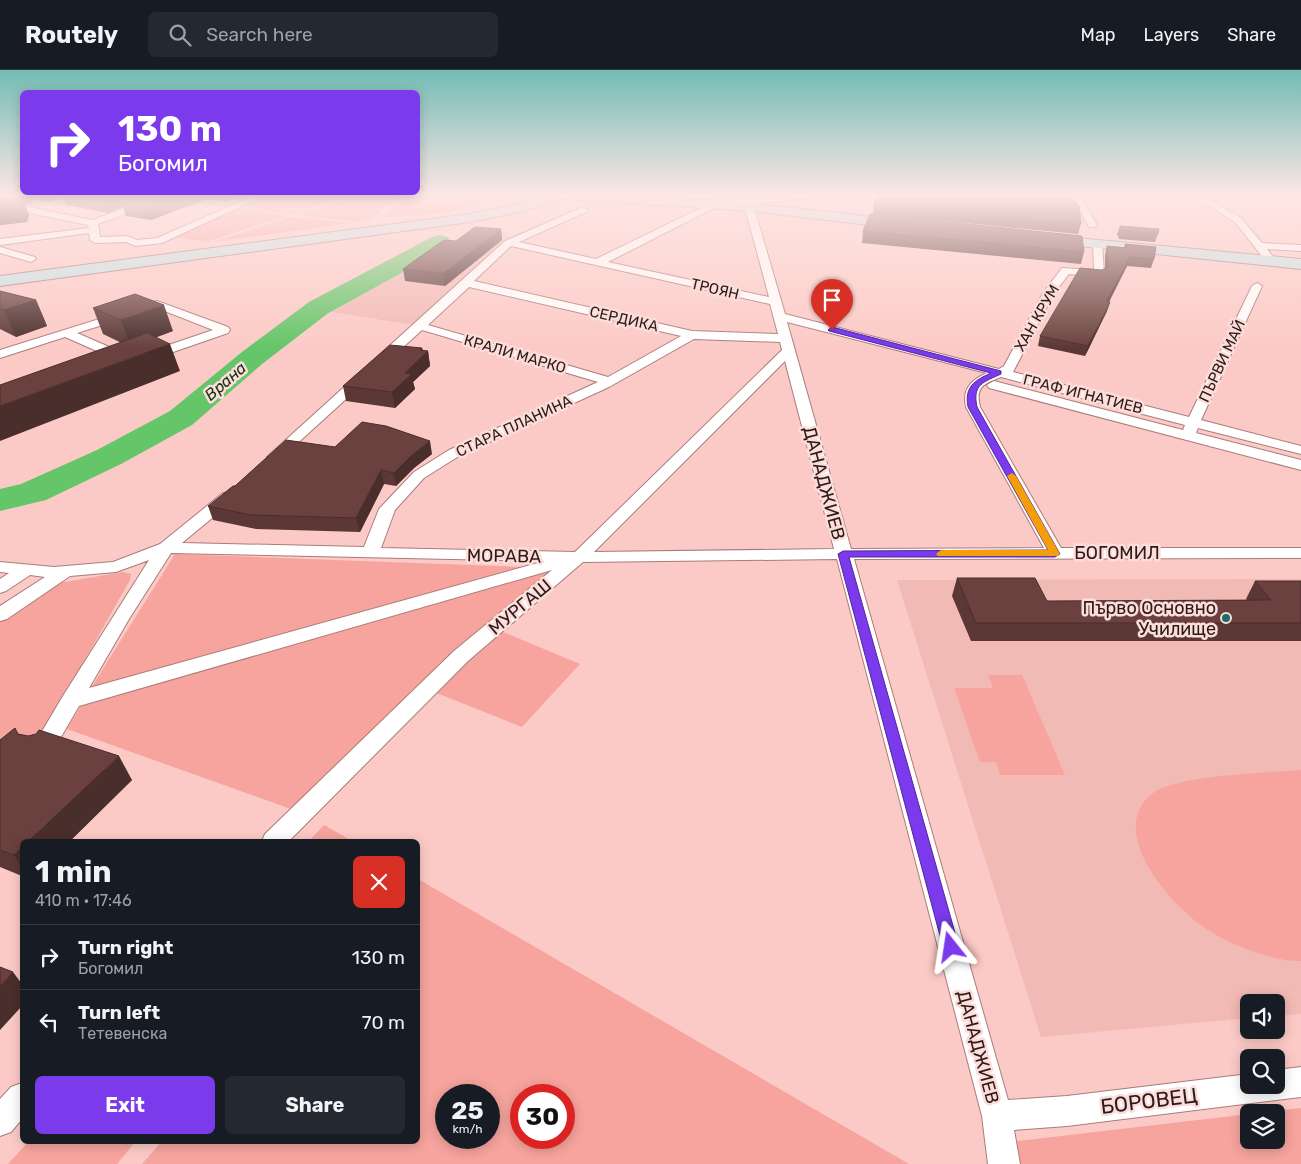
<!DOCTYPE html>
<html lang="en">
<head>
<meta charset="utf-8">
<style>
  :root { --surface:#171b24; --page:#242831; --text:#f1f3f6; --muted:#9ea1a6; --line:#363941; --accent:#7c3aed }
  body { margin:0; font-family:Rubik,sans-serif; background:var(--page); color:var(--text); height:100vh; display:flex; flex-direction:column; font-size:19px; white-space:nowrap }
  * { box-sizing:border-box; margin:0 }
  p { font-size:16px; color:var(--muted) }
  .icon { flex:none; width:28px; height:28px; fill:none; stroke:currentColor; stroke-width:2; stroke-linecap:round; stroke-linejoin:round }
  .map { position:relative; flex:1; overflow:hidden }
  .sheet { position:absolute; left:20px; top:769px; width:400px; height:305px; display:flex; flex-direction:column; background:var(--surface); border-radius:8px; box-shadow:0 2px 12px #0003 }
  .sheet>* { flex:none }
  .guide { position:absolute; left:20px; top:20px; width:400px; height:105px; border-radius:8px; box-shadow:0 2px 12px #0003; background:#7c3aed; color:#fff; overflow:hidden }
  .tools { position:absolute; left:1240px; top:924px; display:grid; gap:10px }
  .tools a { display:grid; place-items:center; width:45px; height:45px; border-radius:8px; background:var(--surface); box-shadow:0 2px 12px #0003; font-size:25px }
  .speed { position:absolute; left:435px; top:1014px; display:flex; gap:10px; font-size:25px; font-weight:700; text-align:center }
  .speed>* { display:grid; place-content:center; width:65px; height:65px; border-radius:50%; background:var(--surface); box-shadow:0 2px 12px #0003; line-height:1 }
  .speed small { font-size:12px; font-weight:400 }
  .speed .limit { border:8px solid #d22; background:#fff; color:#111 }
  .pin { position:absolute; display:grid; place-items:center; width:42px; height:42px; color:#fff; margin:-51px -21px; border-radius:50% 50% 50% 0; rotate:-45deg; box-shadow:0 0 5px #0007 }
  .pin .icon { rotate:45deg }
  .me { position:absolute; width:55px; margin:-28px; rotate:345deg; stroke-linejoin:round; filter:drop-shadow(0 0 4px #0008) }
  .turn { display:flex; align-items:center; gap:18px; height:105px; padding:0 15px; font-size:22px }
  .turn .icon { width:65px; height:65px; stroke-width:2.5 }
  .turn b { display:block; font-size:35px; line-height:42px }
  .round { display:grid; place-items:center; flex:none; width:52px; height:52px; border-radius:8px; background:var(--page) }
  .summary { display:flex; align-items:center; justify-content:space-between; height:85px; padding:0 15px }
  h1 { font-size:30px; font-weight:700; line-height:38px }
  .button { display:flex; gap:10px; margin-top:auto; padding:10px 15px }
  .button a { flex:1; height:58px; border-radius:8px; background:var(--accent); color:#fff; font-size:20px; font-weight:700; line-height:58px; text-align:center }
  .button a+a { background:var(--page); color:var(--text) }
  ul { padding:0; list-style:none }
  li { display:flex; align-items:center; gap:15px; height:65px; padding:0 15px; border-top:1px solid var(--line) }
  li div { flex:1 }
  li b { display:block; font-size:19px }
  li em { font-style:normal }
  header { display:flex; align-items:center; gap:30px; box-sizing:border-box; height:70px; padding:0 25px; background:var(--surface); border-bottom:1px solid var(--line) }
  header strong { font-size:24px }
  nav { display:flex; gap:28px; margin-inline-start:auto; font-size:18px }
  .search { width:350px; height:45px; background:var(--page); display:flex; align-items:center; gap:12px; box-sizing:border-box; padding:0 18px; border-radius:8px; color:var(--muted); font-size:19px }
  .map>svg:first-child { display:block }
</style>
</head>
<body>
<header>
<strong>Routely</strong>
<div class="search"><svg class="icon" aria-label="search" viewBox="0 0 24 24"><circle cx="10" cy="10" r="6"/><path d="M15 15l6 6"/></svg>Search here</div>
<nav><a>Map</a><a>Layers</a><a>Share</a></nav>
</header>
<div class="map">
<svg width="1301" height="1094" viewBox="0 0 1301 1094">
  <rect width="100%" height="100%" fill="#fccac6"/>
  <!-- built -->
  <path fill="#f2bab5" d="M 473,160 L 503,162 L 514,170 L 420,256 L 332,242 Z
    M 1301,509 L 1301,944 L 1276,946 L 1276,932 L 1249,932 L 1249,948 L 1041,967 L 897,510 Z"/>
  <!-- green -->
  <path fill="#f6a49d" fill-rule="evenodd" d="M 268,125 L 354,125 L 290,145 L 239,137 Z
    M 360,125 L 399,125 L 373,148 L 360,152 L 295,145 Z
    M 407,125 L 489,125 L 491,126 C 479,143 404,147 382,147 Z
    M 237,138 L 286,146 L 206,172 L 174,167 Z
    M 290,147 L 352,153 L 213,172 Z
    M 175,484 L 521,497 L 91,618 Z
    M 550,499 L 558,500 L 294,740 L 67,659 L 82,634 Z
    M 123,502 L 131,504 L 130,510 L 35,678 L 0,708 L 0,551 L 53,514 Z
    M 503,562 L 580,594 L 522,657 L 434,622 L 470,587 Z
    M 988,605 L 1022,605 L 1065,705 L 1000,705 L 996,692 L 980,692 L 954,618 L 993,618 Z
    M 1301,700 L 1301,891 C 1272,892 1226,873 1202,856 C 1169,833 1105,760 1153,723 C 1177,705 1268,703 1301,700 Z
    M 324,755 L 352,771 L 309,771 Z
    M 418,809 L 909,1094 L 142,1094 L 162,1071 L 418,1071 ZM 446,1025 L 489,1025 L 489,1068 L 446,1068 ZM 521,1025 L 564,1025 L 564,1068 L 521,1068 Z
    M 1301,1038 L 1301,1094 L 1015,1094 L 1010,1072 L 1249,1044 L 1249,1070 L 1276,1070 L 1276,1042 L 1262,1042 Z
    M 29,1071 L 136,1071 L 117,1094 L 8,1094 Z"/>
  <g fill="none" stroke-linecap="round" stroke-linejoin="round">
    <!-- river -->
    <path fill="#65c569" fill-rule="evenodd" d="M 440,165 L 448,167 L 451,172 L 448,177 L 327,244 L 262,294 L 192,355 L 121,394 L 46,430 L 0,441 L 0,419 L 21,414 L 97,380 L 170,341 L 242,282 L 309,232 L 432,167 Z"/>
    <defs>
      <path id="street" d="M 255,125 L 266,125 L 162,173 L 136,176 L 126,172 L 95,173 L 90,170 L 89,163 L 0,175 L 0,169 L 89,158 L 88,155 L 0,137 L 0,131 L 92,150 L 145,131 L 151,131 L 151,135 L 98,154 L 100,167 L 127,166 L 137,170 L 157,168 Z
        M 786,125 L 812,125 L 808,128 L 753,134 L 785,244 L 999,299 L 1004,296 L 1043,223 L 1062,198 L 1094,200 L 1093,174 L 1094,172 L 1102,172 L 1104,204 L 1099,207 L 1069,204 L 1054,223 L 1013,302 L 1189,347 L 1252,216 L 1257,213 L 1262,216 L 1201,350 L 1301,376 L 1301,384 L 1198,358 L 1196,363 L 1301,390 L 1301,400 L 989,318 L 987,315 L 994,311 L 1183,360 L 1185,355 L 1001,307 C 984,314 975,316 980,337 L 1061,478 L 1301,478 L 1301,488 L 854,489 L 1008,1030 L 1067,1026 L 1249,1004 L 1249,1015 L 1276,1015 L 1276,1000 L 1301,997 L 1301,1027 L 1067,1056 L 1014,1060 L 1020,1094 L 988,1094 L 982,1046 L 837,489 L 583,492 L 468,591 L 289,771 L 262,771 L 265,764 L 454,581 L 552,500 L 79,636 L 50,686 L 42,688 L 34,686 L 31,680 L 63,626 L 149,490 L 116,502 L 70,506 L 7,549 L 0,551 L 0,536 L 45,507 L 30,505 L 6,521 L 0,523 L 0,509 L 9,503 L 0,502 L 0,492 L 54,497 L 113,492 L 160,474 L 223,423 L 235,423 L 237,426 L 235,429 L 182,473 L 364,477 L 379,439 L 414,402 L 449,380 L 598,312 L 422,260 L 279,390 L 269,390 L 267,387 L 505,171 L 583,137 L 588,140 L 586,142 L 519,172 L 596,189 L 711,133 ZM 744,134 L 769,227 L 608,192 L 716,137 ZM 511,176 L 770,234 L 778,264 L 692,261 L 474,211 ZM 469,217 L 681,266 L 608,307 L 428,255 ZM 787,252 L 987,303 C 971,310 962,319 966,337 L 1044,478 L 851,479 ZM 694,269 L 780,272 L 782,280 L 575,482 L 381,478 L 395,440 L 424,408 L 459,386 L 609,317 ZM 785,291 L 834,479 L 594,482 ZM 171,483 L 545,491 L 89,618 L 129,549 Z
        M 1072,125 L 1080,125 L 1097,155 L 1095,157 L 1089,157 Z
        M 1192,125 L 1202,125 L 1241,148 L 1262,173 L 1301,175 L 1301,181 L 1267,179 L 1277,192 L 1272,195 L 1268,194 L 1235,152 Z
        M 0,177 L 35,187 L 36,189 L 31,192 L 0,183 Z
        M 157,231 L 228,257 L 230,260 L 228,263 L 153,289 L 145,289 L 143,286 L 145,283 L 213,260 L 157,238 L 77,263 L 130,286 L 132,289 L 130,292 L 122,292 L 65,267 L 0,288 L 0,280 Z
        M 22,1013 L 22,1049 L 11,1062 L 0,1066 L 0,1029 L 11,1017 Z"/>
      <path id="secondary" d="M 552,125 C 670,123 788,137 905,151 L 912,155 L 905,159 L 750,141 L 564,129 L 520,142 L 470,152 L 0,216 L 0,206 L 470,144 L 518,134 Z
        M 1045,165 L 1301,189 L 1301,199 L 1040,172 L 1038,169 L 1040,166 Z"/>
    </defs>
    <!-- street casing -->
    <use href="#street" stroke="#a97c78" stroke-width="2"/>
    <!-- secondary casing -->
    <use href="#secondary" stroke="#a97c78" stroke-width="2"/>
    <!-- street -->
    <use href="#street" fill="#fff" fill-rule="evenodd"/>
    <!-- secondary -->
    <use href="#secondary" fill="#c7e1e4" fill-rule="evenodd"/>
  </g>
  <!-- wall -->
  <path fill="#5b3835" d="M 0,125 L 243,125 L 225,132 L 207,129 L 151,150 L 126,146 L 123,137 L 108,143 L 66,135 L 63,128 L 48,132 L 32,129 L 31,135 L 25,134 L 29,145 L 27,152 L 0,155 Z
    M 874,133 L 1081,154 L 1078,164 L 873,144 Z
    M 1120,156 L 1158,164 L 1155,172 L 1119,169 L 1117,164 Z
    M 501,159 L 502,170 L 445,216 L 405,211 L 403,199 L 456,171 Z
    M 863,161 L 1084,182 L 1081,194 L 862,173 Z
    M 1125,174 L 1154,189 L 1151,198 L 1127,196 L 1109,232 L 1110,232 L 1107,241 L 1085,286 L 1038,276 L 1040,266 L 1102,200 L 1105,198 L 1105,185 L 1107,176 L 1124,178 Z
    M 0,221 L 36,230 L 47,256 L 16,267 L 0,259 Z
    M 93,238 L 173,261 L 156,267 L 180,301 L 103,264 Z
    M 422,278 L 423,281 L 428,281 L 430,296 L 413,312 L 415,319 L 395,338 L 346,331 L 343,316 Z
    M 335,377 L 432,384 L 414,398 L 396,416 L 384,414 L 360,462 L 256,459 L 213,450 L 208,436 Z
    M 957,508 L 1047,531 L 1247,530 L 1246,529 L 1255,511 L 1301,511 L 1301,571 L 971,571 L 952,526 Z
    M 18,664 L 28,666 L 132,710 L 70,771 L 22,771 L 22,806 L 0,797 L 0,670 Z"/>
  <!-- shaded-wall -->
  <path fill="#4a2e2b" d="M 21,125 L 29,145 L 27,152 L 0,155 L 0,133 Z
    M 27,125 L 31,125 L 32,129 L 31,135 Z
    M 45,125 L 62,125 L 63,128 L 48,132 Z
    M 101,125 L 206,125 L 207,129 L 151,150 L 144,130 L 119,125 L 123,137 L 108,143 Z
    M 223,125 L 243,125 L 225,132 Z
    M 501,159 L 502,170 L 445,216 L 443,204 Z
    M 1130,187 L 1127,196 L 1104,241 L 1107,231 Z
    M 36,230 L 47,256 L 16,267 L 4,240 Z
    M 1110,232 L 1107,241 L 1085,286 L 1088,276 Z
    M 164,235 L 173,261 L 131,277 L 121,250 Z
    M 170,274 L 180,301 L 0,371 L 0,336 Z
    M 422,278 L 423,285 L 428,281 L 430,296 L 413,312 L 415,319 L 395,338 L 392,322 L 405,303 Z
    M 430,371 L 432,384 L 414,398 L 396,416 L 394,403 L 412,385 Z
    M 381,400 L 384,414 L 360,462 L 356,448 Z
    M 119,686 L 132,710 L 70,771 L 29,771 Z
    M 22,778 L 22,797 L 14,785 Z
    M 13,902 L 22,914 L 22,936 L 0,960 L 0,916 Z"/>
  <!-- building -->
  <path fill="#6a413e" stroke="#4a2e2b" d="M 0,125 L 20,125 L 19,131 L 0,133 Z
    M 119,125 L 157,125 L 144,130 Z
    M 877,125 L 1068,125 L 1079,136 L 1081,154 L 874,133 Z
    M 870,144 L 1082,166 L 1084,182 L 863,161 Z
    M 1120,156 L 1159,159 L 1158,164 L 1121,160 Z
    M 475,157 L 501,159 L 443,204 L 403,199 L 444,170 L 456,171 Z
    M 1125,174 L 1156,177 L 1154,189 L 1130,187 L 1107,231 L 1110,232 L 1088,276 L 1040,266 L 1080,198 L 1102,200 L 1108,197 L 1107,176 L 1127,178 Z
    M 0,221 L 36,230 L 4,240 L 0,238 Z
    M 135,224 L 164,235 L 121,250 L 93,238 Z
    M 147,263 L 170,274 L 0,336 L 0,315 Z
    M 390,275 L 422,278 L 420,280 L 428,281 L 405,303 L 412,304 L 392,322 L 343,316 Z
    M 362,352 L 386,356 L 430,371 L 412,385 L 394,403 L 381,400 L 356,448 L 251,445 L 208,436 L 233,416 L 235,416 L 286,370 L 335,377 Z
    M 957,508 L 1035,508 L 1047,531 L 1271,530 L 1255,511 L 1301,511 L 1301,553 L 976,553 Z
    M 15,658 L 18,664 L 28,666 L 36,664 L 39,660 L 119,686 L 29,771 L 22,771 L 22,778 L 14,785 L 0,780 L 0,670 Z
    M 0,897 L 13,902 L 0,916 Z"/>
  <!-- sky -->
  <linearGradient id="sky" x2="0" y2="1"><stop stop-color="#73bbb5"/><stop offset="0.45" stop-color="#fee7e5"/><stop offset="1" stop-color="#fee7e5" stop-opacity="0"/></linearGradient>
  <rect width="1301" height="278" fill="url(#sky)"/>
  <!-- route -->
  <path fill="#7c3aed" stroke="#51269a" d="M 832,257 L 1001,301 L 1001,304 C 984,312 972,314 977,337 L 1060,484 L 1055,487 L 849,487 L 959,877 L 957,882 L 951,884 L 945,882 L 943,877 L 838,484 L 843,481 L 1048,480 L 968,337 C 964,317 975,310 991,303 L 829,261 L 828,260 Z"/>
  <!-- slow -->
  <path fill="#f59e0b" d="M 1012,403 L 1016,406 L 1060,484 L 1058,486 L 938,486 L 936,484 L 941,480 L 1048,480 L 1007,406 Z"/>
  <!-- markers -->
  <circle fill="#1c6970" stroke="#fcddda" stroke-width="2" cx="1226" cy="548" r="5"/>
  <g text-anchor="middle" stroke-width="5" stroke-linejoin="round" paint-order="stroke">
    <!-- far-street labels -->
    <g font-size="15" fill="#2d1b1a" stroke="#fcddda">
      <text transform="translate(715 219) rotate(13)" y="5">ТРОЯН</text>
      <text transform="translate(1037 248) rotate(-60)" y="5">ХАН КРУМ</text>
      <text transform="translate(624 249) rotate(13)" y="5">СЕРДИКА</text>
      <text transform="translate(515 284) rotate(16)" y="5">КРАЛИ МАРКО</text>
      <text transform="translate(1222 291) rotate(-65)" y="5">ПЪРВИ МАЙ</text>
      <text transform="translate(1083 324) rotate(14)" y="5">ГРАФ ИГНАТИЕВ</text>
      <text transform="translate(514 356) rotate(-25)" y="5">СТАРА ПЛАНИНА</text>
    </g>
    <!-- far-water labels -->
    <g font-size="16" font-style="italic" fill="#103612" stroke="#fcddda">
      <text transform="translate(225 311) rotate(-41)" y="6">Врана</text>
    </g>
    <!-- street labels -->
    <g font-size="18" fill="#2d1b1a" stroke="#fcddda">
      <text transform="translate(824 413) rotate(75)" y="6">ДАНАДЖИЕВ</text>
      <text x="1117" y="489">БОГОМИЛ</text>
      <text transform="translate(504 486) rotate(1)" y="6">МОРАВА</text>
      <text transform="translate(520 537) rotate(-40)" y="6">МУРГАШ</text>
      <text transform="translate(978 977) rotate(75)" y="6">ДАНАДЖИЕВ</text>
    </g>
    <!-- poi labels -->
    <g font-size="18" fill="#2d1b1a" stroke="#fcddda" text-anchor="end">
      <text x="1216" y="544">Първо Основно<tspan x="1216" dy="21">Училище</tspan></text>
    </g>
    <!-- near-street labels -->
    <g font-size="21" fill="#2d1b1a" stroke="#fcddda">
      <text transform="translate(1149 1031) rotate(-7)" y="7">БОРОВЕЦ</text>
    </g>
  </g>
</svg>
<div class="tools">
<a><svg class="icon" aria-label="sound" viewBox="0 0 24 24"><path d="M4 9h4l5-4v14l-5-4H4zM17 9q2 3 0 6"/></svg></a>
<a><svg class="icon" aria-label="search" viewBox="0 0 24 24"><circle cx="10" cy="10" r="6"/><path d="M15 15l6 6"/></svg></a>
<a><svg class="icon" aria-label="layers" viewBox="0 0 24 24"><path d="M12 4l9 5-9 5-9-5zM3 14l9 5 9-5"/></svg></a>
</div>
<div class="speed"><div>25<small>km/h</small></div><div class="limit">30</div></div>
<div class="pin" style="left:832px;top:260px;background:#d93025"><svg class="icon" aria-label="arrive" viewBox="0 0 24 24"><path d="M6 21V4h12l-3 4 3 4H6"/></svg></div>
<svg class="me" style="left:951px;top:877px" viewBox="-20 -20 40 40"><path d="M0-17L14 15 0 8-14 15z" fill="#7c3aed" stroke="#fff" stroke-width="4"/></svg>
<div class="guide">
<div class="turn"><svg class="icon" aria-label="right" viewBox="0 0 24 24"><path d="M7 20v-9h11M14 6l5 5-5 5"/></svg><div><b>130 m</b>Богомил</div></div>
</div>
<section class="sheet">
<div class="summary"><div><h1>1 min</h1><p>410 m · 17:46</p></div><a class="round" style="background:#d93025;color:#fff"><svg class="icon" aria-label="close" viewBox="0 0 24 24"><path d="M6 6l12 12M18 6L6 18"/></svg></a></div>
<ul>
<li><svg class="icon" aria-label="right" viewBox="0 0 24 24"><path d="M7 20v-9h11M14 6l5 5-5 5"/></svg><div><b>Turn right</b><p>Богомил</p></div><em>130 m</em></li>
<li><svg class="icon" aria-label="left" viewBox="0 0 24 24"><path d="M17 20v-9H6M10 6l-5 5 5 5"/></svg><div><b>Turn left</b><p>Тетевенска</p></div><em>70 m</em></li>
</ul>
<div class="button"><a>Exit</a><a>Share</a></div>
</section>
</div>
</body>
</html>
